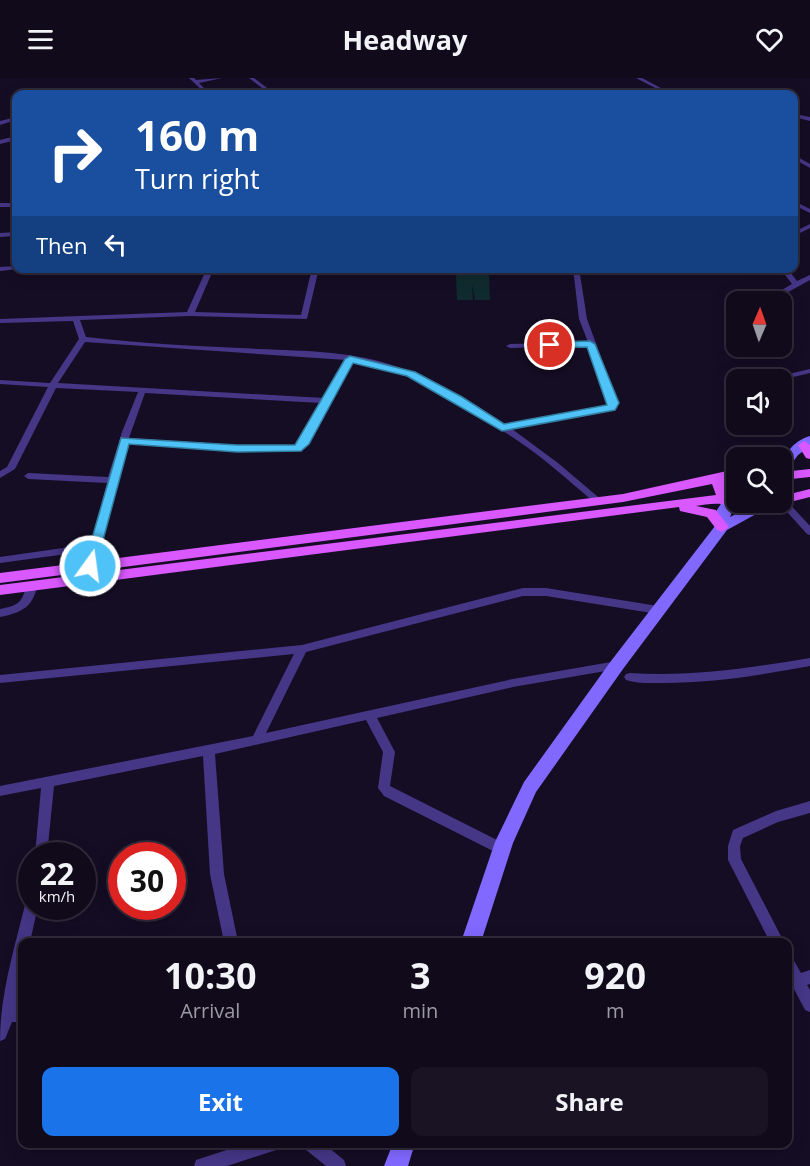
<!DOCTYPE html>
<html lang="en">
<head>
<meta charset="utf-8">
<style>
  :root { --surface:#100a1b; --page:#191324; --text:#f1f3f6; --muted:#9c9aa3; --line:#302b3a; --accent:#1a73e8 }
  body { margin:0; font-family:"Open Sans",sans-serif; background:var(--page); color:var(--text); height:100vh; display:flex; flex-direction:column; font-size:22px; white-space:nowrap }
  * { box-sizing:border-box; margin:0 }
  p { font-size:20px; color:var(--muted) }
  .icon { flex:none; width:33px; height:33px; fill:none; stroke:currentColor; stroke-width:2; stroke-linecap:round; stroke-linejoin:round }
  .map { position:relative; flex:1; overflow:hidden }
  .sheet { position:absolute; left:18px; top:860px; width:774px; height:210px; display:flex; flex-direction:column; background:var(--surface); border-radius:12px; box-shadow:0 3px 15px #0003,0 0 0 2px var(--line) }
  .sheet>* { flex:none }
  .hud { position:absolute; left:12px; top:12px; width:786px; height:183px; border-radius:12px; box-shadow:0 3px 15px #0003,0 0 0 2px var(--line); background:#1a4fa0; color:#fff; overflow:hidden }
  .needle { width:39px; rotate:2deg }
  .tools { position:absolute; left:726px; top:213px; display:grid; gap:12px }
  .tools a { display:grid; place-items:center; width:66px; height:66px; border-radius:12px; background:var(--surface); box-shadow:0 3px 15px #0003,0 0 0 2px var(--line); font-size:30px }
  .speed { position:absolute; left:18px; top:764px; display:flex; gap:12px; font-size:30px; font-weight:700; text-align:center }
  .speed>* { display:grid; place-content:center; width:78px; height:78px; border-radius:50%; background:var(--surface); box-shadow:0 3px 15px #0003,0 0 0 2px var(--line); line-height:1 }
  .speed small { font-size:15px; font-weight:400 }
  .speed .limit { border:9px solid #d22; background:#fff; color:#111 }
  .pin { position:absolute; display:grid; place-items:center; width:51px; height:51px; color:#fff; margin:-26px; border:3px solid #fff; border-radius:50%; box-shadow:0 2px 6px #0007 }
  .me { position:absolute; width:66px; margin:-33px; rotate:14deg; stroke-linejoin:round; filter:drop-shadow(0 0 4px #0008) }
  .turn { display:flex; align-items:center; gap:21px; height:126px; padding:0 24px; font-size:27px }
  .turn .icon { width:78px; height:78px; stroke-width:2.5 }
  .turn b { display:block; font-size:42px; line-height:51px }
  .then { display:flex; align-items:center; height:57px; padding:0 24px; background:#0003; gap:12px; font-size:22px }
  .eta { display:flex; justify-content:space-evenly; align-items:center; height:102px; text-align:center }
  .eta b { font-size:36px; font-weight:700; line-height:42px }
  .action { display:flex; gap:12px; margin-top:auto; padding:12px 24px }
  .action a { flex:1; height:69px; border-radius:12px; background:var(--accent); color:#fff; font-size:24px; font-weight:700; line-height:69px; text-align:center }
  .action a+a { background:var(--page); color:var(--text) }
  header { display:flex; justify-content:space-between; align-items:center; height:78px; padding:0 24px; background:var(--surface); font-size:27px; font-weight:700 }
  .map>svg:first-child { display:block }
</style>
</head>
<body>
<header><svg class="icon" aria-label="menu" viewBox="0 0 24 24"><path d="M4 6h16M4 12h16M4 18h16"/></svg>Headway<svg class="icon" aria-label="heart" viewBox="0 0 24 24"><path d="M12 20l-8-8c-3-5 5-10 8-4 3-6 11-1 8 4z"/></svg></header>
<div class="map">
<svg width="810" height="1088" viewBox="0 0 810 1088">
  <rect width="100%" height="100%" fill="#150d24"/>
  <!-- green -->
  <path fill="#102b2f" d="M 456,197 L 489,197 L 490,222 L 475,222 L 472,206 L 473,222 L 457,222 Z"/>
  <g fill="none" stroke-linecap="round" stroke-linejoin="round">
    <!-- street -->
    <path fill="#453686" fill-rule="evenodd" d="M 189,0 L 194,0 L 196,2 L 222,0 L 199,5 L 210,16 L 206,16 Z
      M 249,0 L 254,0 L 275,16 L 270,16 Z
      M 636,0 L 642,0 L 672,16 L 667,16 Z
      M 794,36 L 810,39 L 810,43 L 794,39 Z
      M 16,39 L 16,42 L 0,47 L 0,43 Z
      M 16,58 L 16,62 L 0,66 L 0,62 Z
      M 794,77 L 810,86 L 810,90 L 794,81 Z
      M 794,123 L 810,131 L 810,135 L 794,127 Z
      M 0,125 L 16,125 L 16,129 L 0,129 Z
      M 810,146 L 810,150 L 798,156 L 794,156 L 794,154 Z
      M 16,154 L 16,158 L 0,159 L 0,155 Z
      M 16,188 L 18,191 L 0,193 L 0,189 Z
      M 207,190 L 214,190 L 195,234 L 301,237 L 312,190 L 319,190 L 307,241 L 190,238 L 80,242 L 86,259 C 143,266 201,268 259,271 C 305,273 354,273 398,289 C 437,302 472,324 506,347 L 595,332 L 608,328 L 610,325 L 589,268 L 510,270 L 506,268 L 510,266 L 588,264 L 579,241 L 573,190 L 579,190 L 587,241 L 618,325 L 614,332 L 596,336 L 512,351 L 558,385 L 604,424 L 602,426 L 596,426 C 566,400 535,372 501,352 C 493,347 482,338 472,332 C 435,309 396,290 353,283 L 307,366 L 300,372 L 237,373 L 127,365 L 94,490 L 90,492 L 85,488 L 89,473 L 0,485 L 0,479 L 91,466 L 107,405 L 28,401 L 24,398 L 28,395 L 108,399 L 122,354 L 138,314 L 56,310 L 15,391 L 0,400 L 0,393 L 7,389 L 48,309 L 0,306 L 0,302 L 50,305 L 79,261 L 73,243 L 0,245 L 0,241 L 187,234 ZM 85,264 L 346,282 L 324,320 L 58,305 ZM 145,315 L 321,325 L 300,364 L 295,367 L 237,367 L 129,360 Z
      M 780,190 L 787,190 L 797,203 L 810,197 L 810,202 L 770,224 L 761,224 L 792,206 Z
      M 810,291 L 810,295 L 781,302 L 764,302 Z
      M 782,420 L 785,421 L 810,448 L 810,457 L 807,456 L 779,425 L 782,424 Z
      M 32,504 L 37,508 C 33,530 20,535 0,539 L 0,531 C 21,527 21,524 28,505 Z
      M 523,510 L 546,510 L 658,528 L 663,532 L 658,536 L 546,518 L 523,518 L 306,574 L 266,655 L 513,601 L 617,583 L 621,584 L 622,587 L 621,590 L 617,591 L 513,609 L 377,640 L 395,674 L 390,708 L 507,767 L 508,771 L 507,775 L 502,777 L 497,775 L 384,718 L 378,710 L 383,674 L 366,642 L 215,676 L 224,796 L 238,864 L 224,864 L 210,796 L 203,678 L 54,708 L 47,777 L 35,777 L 41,710 L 0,718 L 0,708 L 253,658 L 294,576 L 0,605 L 0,597 L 302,567 Z
      M 810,580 L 810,588 C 761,597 713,605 663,605 C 651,605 637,606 626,602 L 624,599 L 626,596 L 630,595 C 691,599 750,590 810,580 Z
      M 810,723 L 810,735 L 778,744 L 743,760 L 740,768 L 741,781 L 784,864 L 770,864 L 728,782 L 728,768 L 733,752 L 776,733 Z
      M 32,821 L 32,828 L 38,828 L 30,864 L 22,864 L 22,893 L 16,929 L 22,930 L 22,944 L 12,944 L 5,961 L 0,963 C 0,916 14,872 25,827 L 27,822 Z
      M 788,879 L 793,881 L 801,895 L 810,892 L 810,906 L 807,907 L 810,912 L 810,934 L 805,932 L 794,911 L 788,913 Z
      M 248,1065 L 281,1065 L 279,1071 L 227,1088 L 194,1088 L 196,1082 Z
      M 303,1065 L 323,1065 L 344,1082 L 346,1088 L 326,1088 L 305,1071 Z"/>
    <!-- secondary -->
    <path fill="#8168ff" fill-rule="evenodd" d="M 810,358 L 810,368 L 798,377 L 786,393 L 782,394 C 782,377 793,363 810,358 Z
      M 729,420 L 736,424 L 730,439 L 759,425 L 769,425 L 771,428 L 727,452 L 623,591 L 536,714 L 513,765 L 481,864 L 461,864 L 495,764 L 524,704 L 611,583 L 715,448 L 717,432 L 724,421 Z
      M 393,1065 L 415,1065 L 408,1088 L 384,1088 Z"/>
    <!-- primary -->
    <path fill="#d958ff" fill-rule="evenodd" d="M 804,363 L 810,367 L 810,381 L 806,380 L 798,367 Z
      M 736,391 L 736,399 L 725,406 L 729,417 L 736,424 L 776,424 C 757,445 740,428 721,426 C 713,425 703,427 696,428 L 716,432 L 729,449 L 722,454 L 717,452 L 707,439 L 680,433 L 679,429 L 0,517 L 0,507 L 716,417 L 712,406 L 623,424 L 0,505 L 0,495 L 623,416 Z
      M 810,391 L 810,399 L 782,402 L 782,394 Z
      M 810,411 L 810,419 L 782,426 L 777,424 L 782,424 L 782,418 Z"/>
  </g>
  <!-- route -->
  <path fill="#4fc3f7" stroke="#337fa1" stroke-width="1.5" d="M 590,263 L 595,266 L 619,325 L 615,332 L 502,353 L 407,298 L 353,285 L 309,366 L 301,373 L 237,374 L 129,366 L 96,488 L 90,493 L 84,488 L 121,360 L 237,367 L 295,367 L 345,281 L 350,278 L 415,294 L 462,319 L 504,346 L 607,327 L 587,269 L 550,270 L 545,267 L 550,264 Z"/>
</svg>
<div class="tools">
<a><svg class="needle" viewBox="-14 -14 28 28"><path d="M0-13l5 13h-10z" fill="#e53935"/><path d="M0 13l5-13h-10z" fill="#9c9aa3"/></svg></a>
<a><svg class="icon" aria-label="sound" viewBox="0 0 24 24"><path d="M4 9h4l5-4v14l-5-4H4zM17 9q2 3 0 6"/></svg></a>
<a><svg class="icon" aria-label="search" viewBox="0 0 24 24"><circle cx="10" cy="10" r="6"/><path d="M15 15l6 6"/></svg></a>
</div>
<div class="speed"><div>22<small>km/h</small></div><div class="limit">30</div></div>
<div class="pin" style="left:550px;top:267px;background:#d93025"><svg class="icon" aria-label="arrive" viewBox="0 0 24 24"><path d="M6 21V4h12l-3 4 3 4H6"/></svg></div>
<svg class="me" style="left:90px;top:488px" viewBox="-20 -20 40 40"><circle r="17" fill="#4fc3f7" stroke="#fff" stroke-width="3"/><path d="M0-11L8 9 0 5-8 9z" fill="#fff"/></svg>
<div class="hud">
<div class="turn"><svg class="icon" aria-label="right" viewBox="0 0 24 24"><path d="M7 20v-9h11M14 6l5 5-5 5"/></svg><div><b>160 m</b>Turn right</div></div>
<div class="then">Then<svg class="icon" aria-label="left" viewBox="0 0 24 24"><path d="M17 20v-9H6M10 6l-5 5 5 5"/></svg></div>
</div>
<section class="sheet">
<div class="eta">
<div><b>10:30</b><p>Arrival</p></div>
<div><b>3</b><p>min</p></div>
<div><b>920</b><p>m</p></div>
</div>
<div class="action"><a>Exit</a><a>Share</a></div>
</section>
</div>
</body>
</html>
